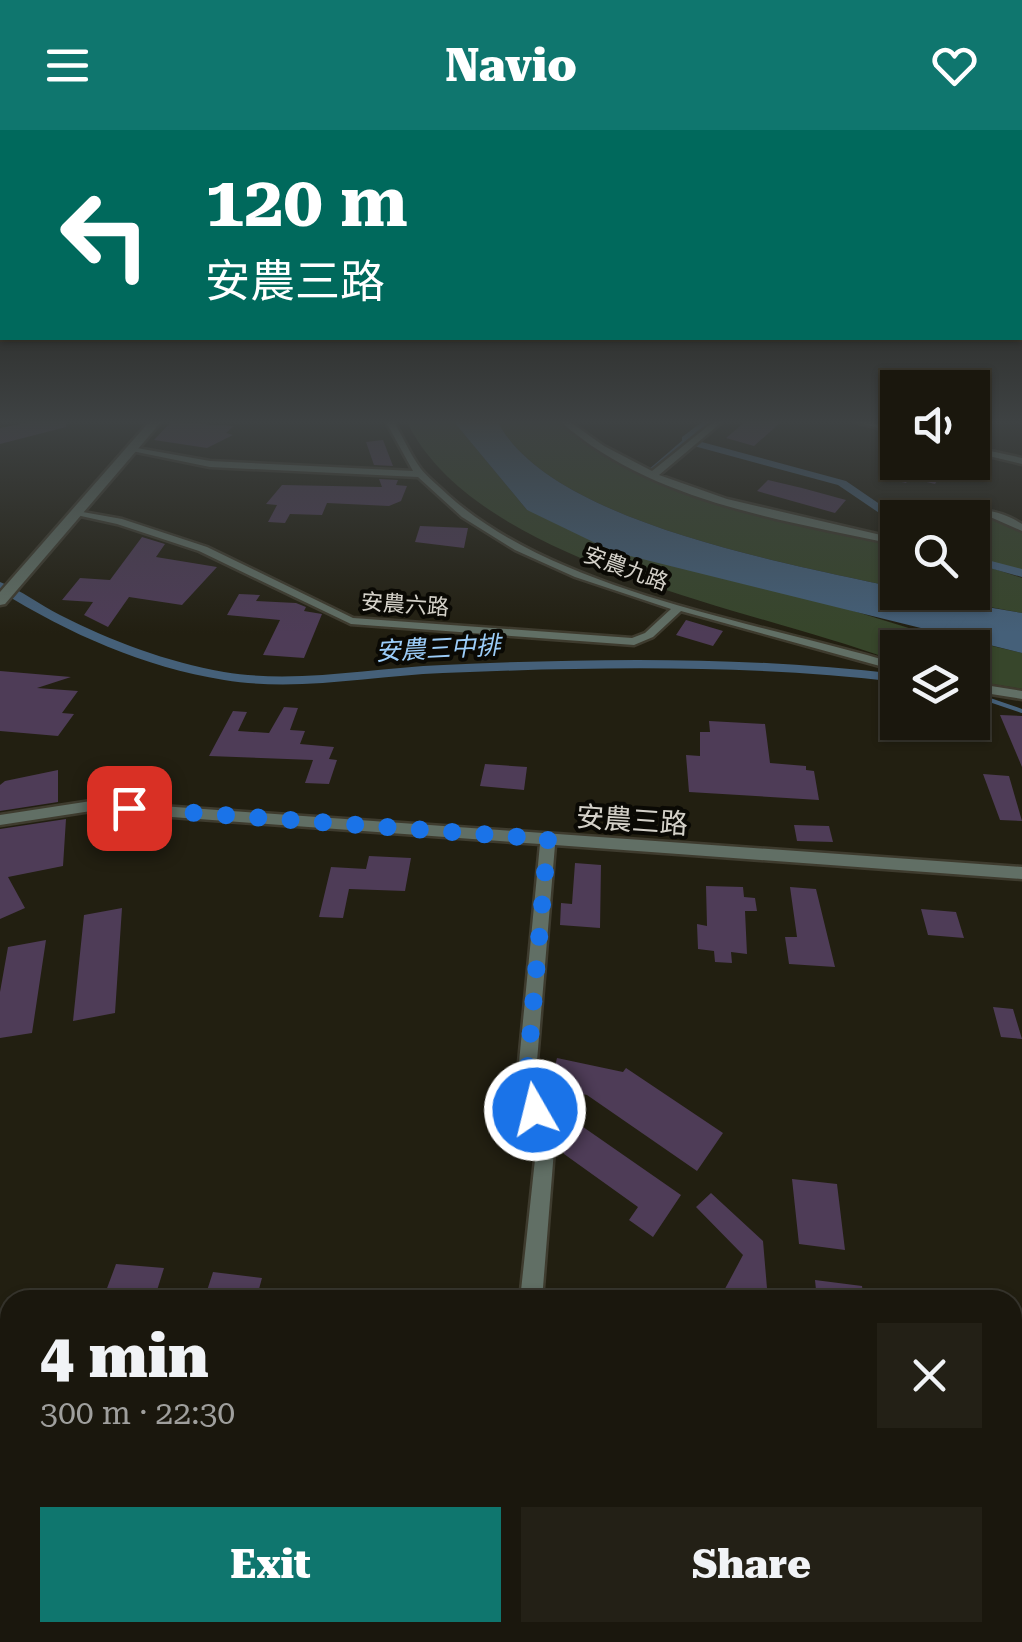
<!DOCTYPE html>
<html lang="en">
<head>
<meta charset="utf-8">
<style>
  :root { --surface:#1a170d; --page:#232016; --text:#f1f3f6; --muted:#9f9f9d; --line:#38362e; --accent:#0f766e }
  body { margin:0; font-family:"Roboto Serif","Noto Sans TC",serif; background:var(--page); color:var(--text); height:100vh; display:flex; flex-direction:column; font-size:38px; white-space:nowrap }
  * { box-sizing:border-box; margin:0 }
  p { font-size:32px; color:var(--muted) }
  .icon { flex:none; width:55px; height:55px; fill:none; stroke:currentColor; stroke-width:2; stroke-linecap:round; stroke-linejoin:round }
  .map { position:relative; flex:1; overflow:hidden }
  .details { position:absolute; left:0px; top:1160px; width:1022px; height:352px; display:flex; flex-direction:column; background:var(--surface); border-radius:30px 30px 0 0; box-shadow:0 2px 8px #0004,0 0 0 2px var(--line) }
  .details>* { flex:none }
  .hud { position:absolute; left:0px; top:0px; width:1022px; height:210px; box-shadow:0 2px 8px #0004,0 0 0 2px var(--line); background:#00695c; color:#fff; overflow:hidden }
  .fabs { position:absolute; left:880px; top:240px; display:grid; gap:20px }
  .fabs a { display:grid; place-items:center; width:110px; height:110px; border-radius:0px; background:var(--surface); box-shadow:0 2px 8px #0004,0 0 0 2px var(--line); font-size:50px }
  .pin { position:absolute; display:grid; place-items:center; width:85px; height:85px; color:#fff; margin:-42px; border-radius:20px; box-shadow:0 5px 15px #0006 }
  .me { position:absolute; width:110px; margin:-55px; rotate:352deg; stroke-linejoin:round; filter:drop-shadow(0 0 8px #0008) }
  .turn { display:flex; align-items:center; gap:35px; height:210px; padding:0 40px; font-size:45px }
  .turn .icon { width:130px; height:130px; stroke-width:2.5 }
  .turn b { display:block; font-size:70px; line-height:85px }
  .round { display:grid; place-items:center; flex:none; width:105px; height:105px; border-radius:0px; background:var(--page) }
  .headline { display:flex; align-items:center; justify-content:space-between; height:170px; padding:0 40px }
  h1 { font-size:60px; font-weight:800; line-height:75px }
  .action { display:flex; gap:20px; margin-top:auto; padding:20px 40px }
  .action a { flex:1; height:115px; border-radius:0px; background:var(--accent); color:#fff; font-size:40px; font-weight:800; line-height:115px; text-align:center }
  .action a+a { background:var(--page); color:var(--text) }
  header { display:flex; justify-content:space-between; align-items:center; height:130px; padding:0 40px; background:var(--accent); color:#fff; font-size:45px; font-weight:800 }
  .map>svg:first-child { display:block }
</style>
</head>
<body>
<header><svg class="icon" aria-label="menu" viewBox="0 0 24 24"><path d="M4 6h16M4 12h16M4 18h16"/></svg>Navio<svg class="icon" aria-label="heart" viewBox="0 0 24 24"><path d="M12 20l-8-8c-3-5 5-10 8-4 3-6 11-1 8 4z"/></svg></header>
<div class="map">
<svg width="1022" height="1512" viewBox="0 0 1022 1512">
  <rect width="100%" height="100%" fill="#221f11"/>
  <!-- green -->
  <path fill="#37462b" d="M 407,292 L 454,292 L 527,380 L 912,499 L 889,529 C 752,478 476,434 407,292 Z
    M 498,292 L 565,292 C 656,368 786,385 897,412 L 897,458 C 793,434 550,393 498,292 Z
    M 991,382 L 1022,398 L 1022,442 L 973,426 L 972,388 L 952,388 Z
    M 973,432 L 1022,448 L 1022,483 L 915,463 L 972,462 Z
    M 937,503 L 1022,523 L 1022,559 L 973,551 L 972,518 L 924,518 Z"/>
  <!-- water -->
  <path fill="#456079" d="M 454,292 L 498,292 C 550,393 793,434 897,458 L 898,462 L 1022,483 L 1022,523 L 614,422 L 527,380 Z"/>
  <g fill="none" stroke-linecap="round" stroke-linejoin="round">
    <!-- stream-far1 -->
    <path stroke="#456079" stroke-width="2.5" d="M 650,340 L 686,309"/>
    <!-- stream -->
    <path stroke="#456079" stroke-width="4" d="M 972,564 L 1022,581"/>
    <!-- canal -->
    <path fill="#456079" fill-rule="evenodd" d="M 702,292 L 713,292 L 690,311 L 682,311 L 682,307 Z
      M 698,311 L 846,351 L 900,388 L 898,388 L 898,394 L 894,393 L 838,355 L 694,316 L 694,312 Z
      M 972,426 L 1022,439 L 1022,447 L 972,433 Z
      M 0,452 C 21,460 40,475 60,485 C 111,511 167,532 224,542 C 296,554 371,538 443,535 C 595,528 746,526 898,544 L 898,552 C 746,534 595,537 443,543 C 371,546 297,562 224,550 C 144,537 69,504 0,461 Z
      M 960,484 L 966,488 L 942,518 L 928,518 L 955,485 Z"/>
  </g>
  <!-- building -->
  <path fill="#4e3c57" d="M 30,292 L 66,292 L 66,297 L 0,314 L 0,298 Z
    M 171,292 L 234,296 L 226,303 L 233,305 L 207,318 L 154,310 Z
    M 745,292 L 781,292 L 754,316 L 726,308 Z
    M 383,310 L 393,336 L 374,335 L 366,312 Z
    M 902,332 L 939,332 L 946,337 L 935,354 L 910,348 L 906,353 L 889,349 Z
    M 379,349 L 398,350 L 396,355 L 407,356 L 401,371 L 389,376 L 327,373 L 322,385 L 290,384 L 285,393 L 268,392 L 277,375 L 266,374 L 282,355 L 382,357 Z
    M 768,350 L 802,358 L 846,370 L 835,383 L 757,361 Z
    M 420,396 L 468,398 L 464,418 L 415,412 Z
    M 142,407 L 165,414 L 156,427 L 217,437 L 182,475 L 129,467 L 108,497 L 84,485 L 93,472 L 62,470 L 80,448 L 110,450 Z
    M 239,464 L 260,465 L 256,471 L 296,473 L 306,477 L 304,481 L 322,484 L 304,528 L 263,525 L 280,490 L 227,485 Z
    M 686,490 L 723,501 L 713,516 L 676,505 Z
    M 0,541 L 71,547 L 37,558 L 78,561 L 62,583 L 74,584 L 58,606 L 0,601 Z
    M 284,577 L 298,578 L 290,600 L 305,601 L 300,614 L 334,617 L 329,629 L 337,630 L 329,654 L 305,653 L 313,630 L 209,626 L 233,581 L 247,582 L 238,601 L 269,603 Z
    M 1000,585 L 1022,586 L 1022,637 Z
    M 709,591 L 765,594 L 770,633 L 806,636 L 806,640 L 814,641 L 819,670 L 689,662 L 686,625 L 700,626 L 700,602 L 710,602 Z
    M 485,634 L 527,637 L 524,660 L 480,656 Z
    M 58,640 L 58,672 L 0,681 L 0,655 L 5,651 Z
    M 983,644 L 1009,646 L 1022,691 L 1000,690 Z
    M 66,689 L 63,736 L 8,747 L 25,778 L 0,789 L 0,699 Z
    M 794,695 L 829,696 L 833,712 L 797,711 Z
    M 369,726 L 411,728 L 405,761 L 349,759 L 343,788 L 319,787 L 331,737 L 366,739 Z
    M 575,733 L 601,735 L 600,798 L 560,795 L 561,773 L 572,774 Z
    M 706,756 L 743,757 L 744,767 L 755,768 L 757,781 L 745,781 L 747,824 L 731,822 L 732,833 L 715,832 L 714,821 L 698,819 L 697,794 L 707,796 Z
    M 790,757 L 816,759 L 835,837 L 789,834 L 785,807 L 797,807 Z
    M 122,778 L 115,883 L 73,891 L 84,785 Z
    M 921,779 L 956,782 L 964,808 L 928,805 Z
    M 46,810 L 32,903 L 0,908 L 0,862 L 8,817 Z
    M 993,877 L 1013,879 L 1022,909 L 1001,907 Z
    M 557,928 L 623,942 L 626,938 L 723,1003 L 697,1041 L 587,965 L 568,961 L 563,983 L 681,1065 L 653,1107 L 629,1090 L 638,1077 L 564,1024 L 549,984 L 564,966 L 549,962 Z
    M 792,1049 L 837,1054 L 845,1120 L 799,1114 Z
    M 711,1063 L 763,1111 L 768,1170 L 719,1170 L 743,1125 L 696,1077 Z
    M 116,1134 L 164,1138 L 154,1170 L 114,1170 L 117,1162 L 106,1161 Z
    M 213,1142 L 262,1148 L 256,1170 L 204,1170 Z
    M 815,1150 L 862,1156 L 864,1170 L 817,1170 Z"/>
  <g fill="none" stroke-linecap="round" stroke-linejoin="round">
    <defs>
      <path id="minor" d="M 386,292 L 394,292 C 403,307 410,324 421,339 C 428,348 439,356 448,365 C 557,463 759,492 898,534 L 898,541 L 681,481 L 653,507 L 634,515 L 351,494 L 199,421 L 117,394 L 72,384 L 77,381 L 122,389 L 207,417 L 353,488 L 632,508 L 645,503 L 671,479 L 575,447 L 515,420 L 462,387 L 418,347 L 210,337 L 127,320 L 131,317 L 210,331 L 413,341 Z
        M 561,292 L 570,292 L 604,316 L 652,341 L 713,292 L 722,292 L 659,345 L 727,369 L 898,409 L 898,415 C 783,390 652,372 561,292 Z
        M 856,292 L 870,292 L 898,298 L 898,303 Z
        M 972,317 L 1022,328 L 1022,334 L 972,322 Z
        M 971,380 C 990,379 1006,384 1022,394 L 1022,401 L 988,386 L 948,388 Z
        M 972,553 L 1022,561 L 1022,569 L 972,561 Z
        M 91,671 L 1022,737 L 1022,749 L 555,715 L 536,943 L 554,1020 L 542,1170 L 520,1170 L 536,1020 L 518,943 L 540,714 L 91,681 L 0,695 L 0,685 Z
        M 0,1261 L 10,1262 L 10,1284 L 0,1283 Z
        M 1012,1381 L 1022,1382 L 1022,1406 L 1012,1405 Z
        M 490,1502 L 516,1502 L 515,1512 L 489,1512 Z"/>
      <path id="tertiary" d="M 149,292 L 161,292 L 5,474 L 0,475 L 0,462 Z"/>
    </defs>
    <!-- minor casing -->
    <use href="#minor" stroke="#3e3b2e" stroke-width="5"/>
    <!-- tertiary casing -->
    <use href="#tertiary" stroke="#3e3b2e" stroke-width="5"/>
    <!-- minor -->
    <use href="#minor" fill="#616f65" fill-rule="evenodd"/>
    <!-- tertiary -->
    <use href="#tertiary" fill="#616f65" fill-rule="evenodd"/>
  </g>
  <!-- sky -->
  <linearGradient id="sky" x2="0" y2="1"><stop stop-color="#131109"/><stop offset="0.58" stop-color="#3e4243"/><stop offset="1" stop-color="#3e4243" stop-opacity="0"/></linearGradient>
  <rect width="1022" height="503" fill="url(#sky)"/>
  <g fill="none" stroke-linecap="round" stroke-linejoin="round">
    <!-- route -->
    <path stroke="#1a73e8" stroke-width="18" stroke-dasharray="0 32.4" d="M 129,678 L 548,709 L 527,943 L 535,980"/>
  </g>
  <g text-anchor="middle" stroke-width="8" stroke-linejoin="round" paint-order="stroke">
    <!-- far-street labels -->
    <g font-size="22" fill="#d4d1c9" stroke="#0a0904">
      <text transform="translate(626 438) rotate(20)" y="8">安農九路</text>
      <text transform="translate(405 474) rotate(4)" y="8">安農六路</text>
    </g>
    <!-- far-water labels -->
    <g font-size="25" font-style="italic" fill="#9ccdf9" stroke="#0a0904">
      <text transform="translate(438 518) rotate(-3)" y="9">安農三中排</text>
    </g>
    <!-- street labels -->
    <g font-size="28" fill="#d4d1c9" stroke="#0a0904">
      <text transform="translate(632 690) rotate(4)" y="10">安農三路</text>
    </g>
  </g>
</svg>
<div class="fabs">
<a><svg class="icon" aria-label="sound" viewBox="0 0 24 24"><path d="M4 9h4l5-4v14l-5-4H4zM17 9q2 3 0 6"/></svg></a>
<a><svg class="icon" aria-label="search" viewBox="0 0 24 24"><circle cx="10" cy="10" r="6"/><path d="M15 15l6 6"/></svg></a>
<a><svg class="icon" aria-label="layers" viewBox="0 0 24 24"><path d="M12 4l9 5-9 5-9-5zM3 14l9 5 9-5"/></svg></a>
</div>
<div class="pin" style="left:129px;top:678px;background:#d93025"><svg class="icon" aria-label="arrive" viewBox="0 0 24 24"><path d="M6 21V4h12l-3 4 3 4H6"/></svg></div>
<svg class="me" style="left:535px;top:980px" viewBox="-20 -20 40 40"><circle r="17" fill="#1a73e8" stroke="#fff" stroke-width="3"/><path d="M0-11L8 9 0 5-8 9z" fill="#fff"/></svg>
<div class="hud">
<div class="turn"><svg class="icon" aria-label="left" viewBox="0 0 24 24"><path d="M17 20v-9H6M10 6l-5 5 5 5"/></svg><div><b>120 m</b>安農三路</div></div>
</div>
<section class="details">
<div class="headline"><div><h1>4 min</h1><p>300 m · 22:30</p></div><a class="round"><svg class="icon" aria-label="close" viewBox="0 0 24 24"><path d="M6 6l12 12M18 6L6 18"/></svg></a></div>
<div class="action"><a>Exit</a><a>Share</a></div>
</section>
</div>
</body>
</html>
